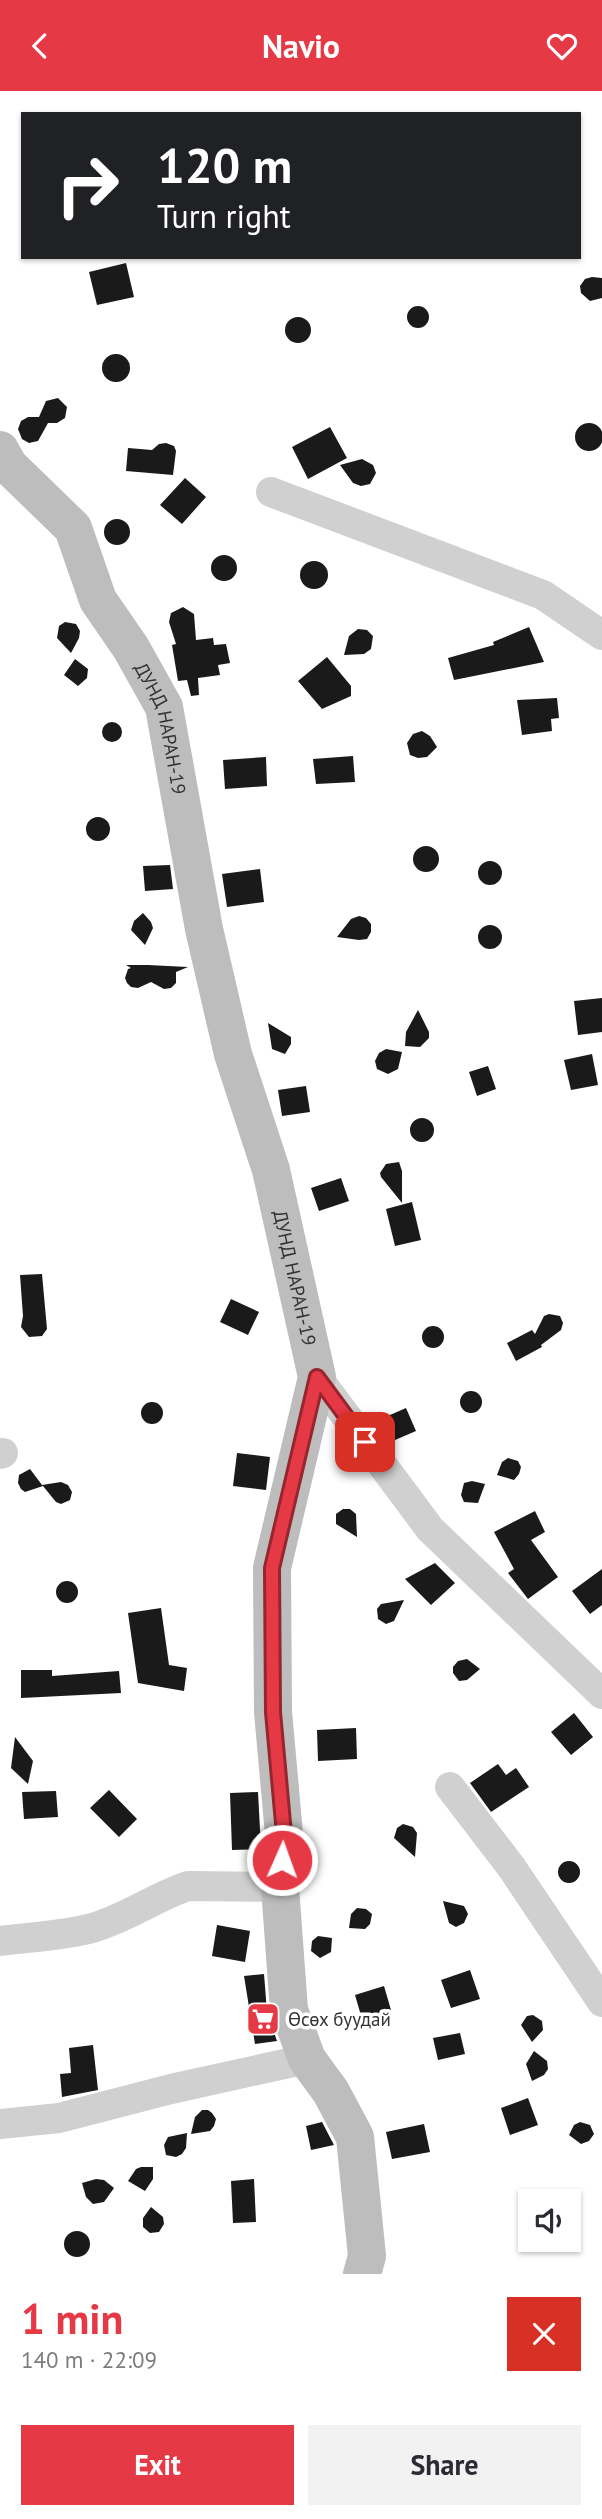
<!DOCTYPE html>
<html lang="en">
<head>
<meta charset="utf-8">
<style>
  :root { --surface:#fff; --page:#f2f2f3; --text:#2b2b33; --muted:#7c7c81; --accent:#e63946 }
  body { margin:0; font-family:"PT Sans",sans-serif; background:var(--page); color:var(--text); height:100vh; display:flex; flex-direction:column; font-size:26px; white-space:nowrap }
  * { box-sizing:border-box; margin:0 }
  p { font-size:23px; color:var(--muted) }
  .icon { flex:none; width:38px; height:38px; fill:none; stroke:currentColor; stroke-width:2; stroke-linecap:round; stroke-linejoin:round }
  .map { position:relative; height:2183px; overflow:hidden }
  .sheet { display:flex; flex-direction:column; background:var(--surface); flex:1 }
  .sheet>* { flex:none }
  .guide { position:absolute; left:21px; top:21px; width:560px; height:147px; border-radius:0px; box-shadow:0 2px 5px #0004; background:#202124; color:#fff; overflow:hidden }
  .fabs { position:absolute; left:518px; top:2098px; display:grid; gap:14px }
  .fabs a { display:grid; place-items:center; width:63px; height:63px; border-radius:0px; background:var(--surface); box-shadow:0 2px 5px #0004; font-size:35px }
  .pin { position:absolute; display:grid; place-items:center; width:60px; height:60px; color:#fff; margin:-30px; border-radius:14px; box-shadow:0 4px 10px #0006 }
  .me { position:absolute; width:77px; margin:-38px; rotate:2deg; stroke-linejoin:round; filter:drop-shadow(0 0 5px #0008) }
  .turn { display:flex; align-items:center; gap:24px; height:147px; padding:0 21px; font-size:32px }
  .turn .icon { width:91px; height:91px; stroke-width:2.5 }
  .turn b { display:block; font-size:49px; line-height:60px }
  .round { display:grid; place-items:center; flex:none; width:74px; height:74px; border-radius:0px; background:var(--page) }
  .headline { display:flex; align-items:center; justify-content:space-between; height:119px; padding:0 21px }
  h1 { font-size:42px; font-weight:800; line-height:52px; color:var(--accent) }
  .primary-button { display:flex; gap:14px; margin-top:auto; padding:14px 21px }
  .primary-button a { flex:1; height:80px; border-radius:0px; background:var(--accent); color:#fff; font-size:28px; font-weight:800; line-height:80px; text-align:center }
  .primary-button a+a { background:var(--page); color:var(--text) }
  header { display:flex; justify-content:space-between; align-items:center; height:91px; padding:0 21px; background:var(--accent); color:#fff; font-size:32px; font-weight:800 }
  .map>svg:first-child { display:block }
</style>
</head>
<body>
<header><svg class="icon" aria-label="back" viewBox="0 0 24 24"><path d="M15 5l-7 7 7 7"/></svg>Navio<svg class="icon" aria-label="heart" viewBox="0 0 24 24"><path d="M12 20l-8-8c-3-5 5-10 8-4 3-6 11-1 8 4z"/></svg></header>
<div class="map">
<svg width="602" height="2183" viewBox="0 0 602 2183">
  <rect width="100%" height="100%" fill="#fff"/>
  <!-- building -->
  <path fill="#1a1a1a" d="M 126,172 L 134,206 L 97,214 L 89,181 Z
    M 592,186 L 602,187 L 602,207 L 590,210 L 581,202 L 580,195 L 585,188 Z
    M407 226a11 11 0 1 1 22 0a11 11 0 1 1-22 0Z
    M285 239a13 13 0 1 1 26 0a13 13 0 1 1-26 0Z
    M102 277a14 14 0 1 1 28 0a14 14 0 1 1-28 0Z
    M 58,307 L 67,316 L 65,327 L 57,332 L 48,332 L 38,350 L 29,352 L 22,348 L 18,338 L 21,330 L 28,326 L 39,326 L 46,310 Z
    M575 346a14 14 0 1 1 28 0a14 14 0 1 1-28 0Z
    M 330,336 L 347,367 L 308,388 L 292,356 Z
    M 166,352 L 174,355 L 176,360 L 173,384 L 126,380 L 128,357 L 152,359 L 159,353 Z
    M 362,368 L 373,374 L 376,382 L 370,393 L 361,395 L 353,392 L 340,374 Z
    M 185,387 L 206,406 L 182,433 L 160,414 Z
    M104 441a13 13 0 1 1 26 0a13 13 0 1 1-26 0Z
    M211 477a13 13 0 1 1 26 0a13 13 0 1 1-26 0Z
    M300 484a14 14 0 1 1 28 0a14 14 0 1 1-28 0Z
    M 183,516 L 194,523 L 196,549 L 213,547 L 214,554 L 226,553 L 230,572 L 218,574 L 220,584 L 198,587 L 199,604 L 191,605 L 187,589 L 178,590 L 172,554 L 176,553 L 169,531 L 171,522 Z
    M 65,531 L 76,533 L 80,540 L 79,547 L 71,562 L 57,547 L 59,535 Z
    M 529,536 L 544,571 L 454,589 L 448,567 L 494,554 L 493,551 Z
    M 358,538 L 367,539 L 373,545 L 371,558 L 364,563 L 344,564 L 349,545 Z
    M 327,566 L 351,595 L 351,605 L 322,618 L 298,590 Z
    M 75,568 L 88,578 L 87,587 L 78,595 L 64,584 Z
    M 557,607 L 559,627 L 551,628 L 552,640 L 522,644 L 517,609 Z
    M102 641a10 10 0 1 1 20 0a10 10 0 1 1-20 0Z
    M 422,640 L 430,645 L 437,656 L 427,666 L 418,667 L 410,664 L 407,652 L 413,643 Z
    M 353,665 L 355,691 L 316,693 L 313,668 Z
    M 266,666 L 267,695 L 225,698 L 223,669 Z
    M86 738a12 12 0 1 1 24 0a12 12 0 1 1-24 0Z
    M413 768a13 13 0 1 1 26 0a13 13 0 1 1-26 0Z
    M478 782a12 12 0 1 1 24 0a12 12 0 1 1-24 0Z
    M 170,774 L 173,798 L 145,800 L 143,775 Z
    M 260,778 L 264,811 L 227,816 L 222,783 Z
    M 143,822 L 151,831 L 153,837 L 145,854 L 131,839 L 134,830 Z
    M 359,825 L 366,827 L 371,833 L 371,841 L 367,848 L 359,849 L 337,846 L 351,828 Z
    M478 846a12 12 0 1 1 24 0a12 12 0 1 1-24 0Z
    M 126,874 L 148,874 L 188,876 L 176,881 L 176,892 L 171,897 L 164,898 L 151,891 L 138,897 L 131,896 L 127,892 L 125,887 L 128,878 L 131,877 Z
    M 602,907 L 602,941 L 578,944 L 574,910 Z
    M 418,919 L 429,941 L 429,947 L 420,956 L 405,955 L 406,941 Z
    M 268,932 L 291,946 L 291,953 L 285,963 L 272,958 Z
    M 386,958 L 402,961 L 398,978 L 388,983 L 377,978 L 375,970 L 379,962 Z
    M 592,963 L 598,994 L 571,999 L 564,969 Z
    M 488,975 L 496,998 L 477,1005 L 469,981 Z
    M 306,995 L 310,1021 L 282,1025 L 278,999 Z
    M410 1039a12 12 0 1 1 24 0a12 12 0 1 1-24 0Z
    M 399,1071 L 402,1080 L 402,1112 L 381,1086 L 380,1082 L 386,1073 Z
    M 341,1087 L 349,1110 L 319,1120 L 311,1097 Z
    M 412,1111 L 421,1149 L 395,1155 L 386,1118 Z
    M 42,1183 L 47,1238 L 42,1245 L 29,1246 L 21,1236 L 23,1225 L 20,1184 Z
    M 231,1208 L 259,1221 L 248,1244 L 220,1231 Z
    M 549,1223 L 560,1225 L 563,1232 L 561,1239 L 541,1254 L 542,1256 L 516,1270 L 507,1252 L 532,1239 L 535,1243 L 544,1225 Z
    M422 1246a11 11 0 1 1 22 0a11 11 0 1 1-22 0Z
    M460 1311a11 11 0 1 1 22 0a11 11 0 1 1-22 0Z
    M141 1322a11 11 0 1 1 22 0a11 11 0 1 1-22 0Z
    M 406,1317 L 416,1340 L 388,1352 L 374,1331 Z
    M 237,1362 L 270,1366 L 266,1399 L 233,1395 Z
    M 508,1367 L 518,1370 L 521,1376 L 519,1383 L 514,1389 L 497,1384 L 502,1371 Z
    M 30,1378 L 42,1394 L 61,1391 L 68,1394 L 72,1401 L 70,1409 L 61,1413 L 56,1411 L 43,1395 L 25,1401 L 21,1398 L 18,1392 L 19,1384 Z
    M 472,1390 L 485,1393 L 478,1412 L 464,1411 L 461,1404 L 464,1392 Z
    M 343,1418 L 350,1418 L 356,1423 L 357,1446 L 336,1433 L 336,1423 Z
    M 535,1420 L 545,1441 L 531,1449 L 558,1486 L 528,1508 L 508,1482 L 514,1478 L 494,1441 Z
    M 435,1472 L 455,1492 L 431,1514 L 405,1488 Z
    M 602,1478 L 602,1514 L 590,1523 L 572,1500 Z
    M56 1501a11 11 0 1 1 22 0a11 11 0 1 1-22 0Z
    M 404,1509 L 394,1530 L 386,1533 L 378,1528 L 377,1518 L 381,1513 Z
    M 161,1517 L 169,1574 L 187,1577 L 184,1600 L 138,1592 L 128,1522 Z
    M 467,1568 L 480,1578 L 467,1589 L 459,1590 L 453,1582 L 453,1576 L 458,1570 Z
    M 21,1579 L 52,1579 L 52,1585 L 119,1580 L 121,1602 L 21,1607 Z
    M 574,1622 L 593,1646 L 571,1664 L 551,1641 Z
    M 356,1637 L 357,1668 L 318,1670 L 317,1639 Z
    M 15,1646 L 33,1670 L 28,1693 L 11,1677 Z
    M 498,1673 L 506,1684 L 516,1677 L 529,1696 L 491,1721 L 470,1692 Z
    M 109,1699 L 137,1728 L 119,1746 L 90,1717 Z
    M 56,1700 L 58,1726 L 24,1728 L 22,1701 Z
    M 258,1701 L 261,1758 L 232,1759 L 230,1702 Z
    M 403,1733 L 413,1736 L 417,1742 L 415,1766 L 394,1747 L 397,1737 Z
    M558 1781a11 11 0 1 1 22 0a11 11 0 1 1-22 0Z
    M 443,1810 L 464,1815 L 468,1823 L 464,1832 L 456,1836 L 449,1832 Z
    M 357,1817 L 366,1818 L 372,1823 L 370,1833 L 365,1838 L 349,1837 L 351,1823 Z
    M 217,1834 L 250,1840 L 245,1871 L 212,1865 Z
    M 318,1845 L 332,1847 L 331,1861 L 320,1867 L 311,1860 L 312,1850 Z
    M 470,1879 L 480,1908 L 451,1917 L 441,1889 Z
    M 264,1883 L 267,1921 L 277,1950 L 255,1953 L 244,1885 Z
    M 384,1895 L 391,1919 L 362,1928 L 355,1904 Z
    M 533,1924 L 542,1930 L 543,1939 L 532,1951 L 521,1934 L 527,1925 Z
    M 460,1942 L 465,1963 L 438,1969 L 433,1947 Z
    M 93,1954 L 98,1999 L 62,2006 L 60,1983 L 71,1982 L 69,1957 Z
    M 534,1960 L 547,1970 L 548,1978 L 544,1984 L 532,1990 L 526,1973 Z
    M 528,2007 L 538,2034 L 510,2044 L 501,2017 Z
    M 202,2019 L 208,2019 L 212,2022 L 216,2028 L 214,2035 L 210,2040 L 191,2043 L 195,2026 Z
    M 322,2031 L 334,2054 L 311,2059 L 306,2035 Z
    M 580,2031 L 590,2034 L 594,2043 L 589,2050 L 581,2053 L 569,2044 L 574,2034 Z
    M 424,2033 L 430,2061 L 392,2068 L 386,2041 Z
    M 187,2042 L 186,2057 L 182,2063 L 176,2066 L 166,2064 L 164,2054 L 168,2046 Z
    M 141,2076 L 153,2076 L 153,2088 L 145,2100 L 128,2090 L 136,2078 Z
    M 96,2088 L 104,2089 L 114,2097 L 104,2111 L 93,2113 L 86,2106 L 82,2092 Z
    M 254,2088 L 256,2131 L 233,2132 L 231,2090 Z
    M 151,2116 L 163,2126 L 164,2133 L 159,2141 L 150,2142 L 143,2136 L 143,2127 Z
    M64 2153a13 13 0 1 1 26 0a13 13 0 1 1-26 0Z"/>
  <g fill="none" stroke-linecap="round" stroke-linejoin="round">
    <!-- street -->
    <path stroke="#d0d0d0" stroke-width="30" d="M 271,401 L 543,504 L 602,544
      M 317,1286 L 430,1438 L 602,1603
      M 0,1363 L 3,1362
      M 450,1696 L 512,1777 L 602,1911
      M 0,1850 C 30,1846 63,1845 92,1837 C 127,1827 155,1806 188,1795 L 280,1796
      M 0,2033 L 59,2027 L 171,1998 L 307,1968"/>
    <!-- secondary -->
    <path stroke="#bdbdbd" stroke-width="38" id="s1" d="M 0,359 L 9,375 L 73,437 L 98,509 L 131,557 L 164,616 L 204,838 L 233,963 L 271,1079 L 317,1286 L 272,1477 L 273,1621 L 284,1743 L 280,1796 L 289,1919 L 307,1968 L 331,2001 L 355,2046 L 367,2165 L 362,2183"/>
  </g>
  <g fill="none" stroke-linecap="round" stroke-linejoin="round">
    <defs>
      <path id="route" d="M 282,1769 L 284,1743 L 273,1621 L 272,1477 L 317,1286 L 365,1351"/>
    </defs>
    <!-- route casing -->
    <use href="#route" stroke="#96252e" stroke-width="18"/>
    <!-- route -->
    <use href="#route" stroke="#e63946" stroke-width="12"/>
  </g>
  <!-- icons -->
  <defs>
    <symbol id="supermarket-square" viewBox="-11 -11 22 22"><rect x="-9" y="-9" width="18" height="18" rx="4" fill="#e63946" stroke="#fff"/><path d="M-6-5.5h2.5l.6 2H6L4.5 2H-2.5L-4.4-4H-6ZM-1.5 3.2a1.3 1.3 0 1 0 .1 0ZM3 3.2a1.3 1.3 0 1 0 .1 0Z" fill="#fff"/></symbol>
  </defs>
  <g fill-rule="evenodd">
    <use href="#supermarket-square" x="244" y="1909" width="38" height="38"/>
  </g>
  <g text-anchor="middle" stroke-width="7" stroke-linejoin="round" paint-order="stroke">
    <!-- street labels -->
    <g font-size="19" fill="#333" stroke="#fff">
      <text dy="7" stroke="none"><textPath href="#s1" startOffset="329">ДУНД НАРАН-19</textPath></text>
      <text dy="7" stroke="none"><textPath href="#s1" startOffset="896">ДУНД НАРАН-19</textPath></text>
    </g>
    <!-- poi labels -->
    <g font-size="19" fill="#333" stroke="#fff" text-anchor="start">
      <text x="288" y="1935">Өсөх буудай</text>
    </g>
  </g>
</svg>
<div class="fabs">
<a><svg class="icon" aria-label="sound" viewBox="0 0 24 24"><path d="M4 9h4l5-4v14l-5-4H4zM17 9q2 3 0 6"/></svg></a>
</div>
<div class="pin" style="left:365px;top:1351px;background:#d93025"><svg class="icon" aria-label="arrive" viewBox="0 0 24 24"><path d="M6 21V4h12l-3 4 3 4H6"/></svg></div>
<svg class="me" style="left:282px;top:1769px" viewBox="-20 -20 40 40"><circle r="17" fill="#e63946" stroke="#fff" stroke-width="3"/><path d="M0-11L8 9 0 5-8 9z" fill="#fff"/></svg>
<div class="guide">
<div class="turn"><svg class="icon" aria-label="right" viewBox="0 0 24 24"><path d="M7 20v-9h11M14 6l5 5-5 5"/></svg><div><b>120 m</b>Turn right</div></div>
</div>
</div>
<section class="sheet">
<div class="headline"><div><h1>1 min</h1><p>140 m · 22:09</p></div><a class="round" style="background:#d93025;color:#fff"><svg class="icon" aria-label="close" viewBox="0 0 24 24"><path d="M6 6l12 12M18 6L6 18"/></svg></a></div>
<div class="primary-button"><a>Exit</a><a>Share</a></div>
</section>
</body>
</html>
